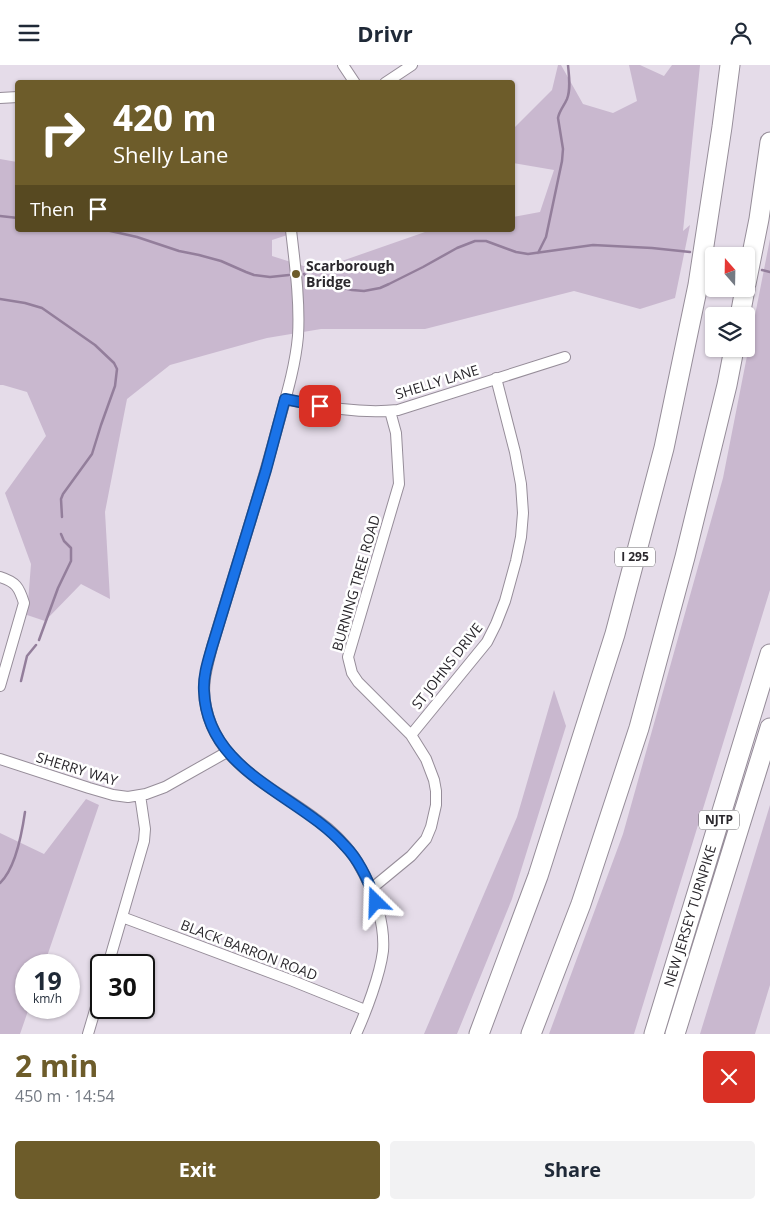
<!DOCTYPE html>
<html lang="en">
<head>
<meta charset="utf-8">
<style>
  :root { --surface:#fff; --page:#f2f2f3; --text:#1f2937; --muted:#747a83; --accent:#6d5c2a }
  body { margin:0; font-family:"Open Sans",sans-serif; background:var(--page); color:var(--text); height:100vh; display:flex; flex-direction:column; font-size:19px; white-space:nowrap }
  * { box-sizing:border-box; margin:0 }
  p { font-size:16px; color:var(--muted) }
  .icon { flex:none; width:28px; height:28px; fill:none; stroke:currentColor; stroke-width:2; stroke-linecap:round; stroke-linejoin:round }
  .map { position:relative; height:969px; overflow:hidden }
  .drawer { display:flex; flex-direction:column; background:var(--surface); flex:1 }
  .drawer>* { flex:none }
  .top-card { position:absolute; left:15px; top:15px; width:500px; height:152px; border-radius:5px; box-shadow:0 1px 4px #0004; background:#6d5c2a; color:#fff; overflow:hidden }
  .needle { width:32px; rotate:340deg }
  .fabs { position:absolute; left:705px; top:182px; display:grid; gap:10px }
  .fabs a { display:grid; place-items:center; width:50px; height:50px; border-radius:5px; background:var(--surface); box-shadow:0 1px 4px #0004; font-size:25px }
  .speed { position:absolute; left:15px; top:889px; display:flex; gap:10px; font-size:25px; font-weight:700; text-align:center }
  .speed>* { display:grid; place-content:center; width:65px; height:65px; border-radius:50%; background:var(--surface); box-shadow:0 1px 4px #0004; line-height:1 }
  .speed small { font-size:12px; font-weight:400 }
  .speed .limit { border:2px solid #111; border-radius:8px; background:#fff; color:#111 }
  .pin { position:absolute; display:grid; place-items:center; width:42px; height:42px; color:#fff; margin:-21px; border-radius:10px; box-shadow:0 2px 8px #0006 }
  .me { position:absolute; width:55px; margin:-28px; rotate:338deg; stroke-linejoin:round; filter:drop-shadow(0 0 4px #0008) }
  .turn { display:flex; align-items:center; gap:18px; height:105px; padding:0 15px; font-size:22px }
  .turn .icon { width:65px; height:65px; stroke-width:2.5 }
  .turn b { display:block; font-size:35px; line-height:42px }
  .then { display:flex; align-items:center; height:48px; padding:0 15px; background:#0003; gap:10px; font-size:19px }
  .round { display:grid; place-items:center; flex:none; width:52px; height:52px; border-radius:5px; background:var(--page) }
  .headline { display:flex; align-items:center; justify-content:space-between; height:85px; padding:0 15px }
  h1 { font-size:30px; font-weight:700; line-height:38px; color:var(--accent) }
  .primary-button { display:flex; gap:10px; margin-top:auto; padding:10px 15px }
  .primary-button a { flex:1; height:58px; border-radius:5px; background:var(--accent); color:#fff; font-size:20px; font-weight:700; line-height:58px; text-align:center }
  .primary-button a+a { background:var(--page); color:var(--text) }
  header { display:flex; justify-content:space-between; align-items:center; height:65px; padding:0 15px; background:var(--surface); font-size:22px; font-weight:700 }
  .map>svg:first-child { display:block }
</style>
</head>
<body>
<header><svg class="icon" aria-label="menu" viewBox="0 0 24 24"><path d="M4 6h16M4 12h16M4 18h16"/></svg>Drivr<svg class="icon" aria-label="person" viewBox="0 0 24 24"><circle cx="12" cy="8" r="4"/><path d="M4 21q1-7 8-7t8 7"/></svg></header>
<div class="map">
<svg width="770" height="969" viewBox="0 0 770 969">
  <rect width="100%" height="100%" fill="#e5dce9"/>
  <!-- green -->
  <path fill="#c9b8cf" d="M 558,0 L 561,0 L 583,39 L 613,48 L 637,36 L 629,0 L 640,0 L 664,11 L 672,0 L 700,0 L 683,166 L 690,160 L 675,233 L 640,244 L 574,226 L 425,264 L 321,264 L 267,273 L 170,300 L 127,334 L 105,447 L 110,534 L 81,519 L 45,556 L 27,550 L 31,499 L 5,428 L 46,371 L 27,327 L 3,320 L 0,320 L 0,94 L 17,97 L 18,165 L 303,165 L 272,175 L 272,191 L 316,205 L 425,167 L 436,165 L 512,165 L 513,152 L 540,147 L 554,105 L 513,98 L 513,64 L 552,25 Z
    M 770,174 L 770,525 L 634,969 L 549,969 L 623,769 L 723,413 Z
    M 554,625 L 566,661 L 512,834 L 457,969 L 424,969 L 517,752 Z
    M 86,734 L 99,740 L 44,900 L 26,900 L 26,942 L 29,943 L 20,969 L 0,969 L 0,768 L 44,789 Z
    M 770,740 L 770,920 L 755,969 L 700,969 Z"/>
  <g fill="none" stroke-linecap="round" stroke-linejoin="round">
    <!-- stream -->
    <path stroke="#937e9b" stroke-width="2.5" d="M 0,151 L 18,153
      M 106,165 L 137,172 L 179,186 L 199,190 L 221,196 L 246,207 L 254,210 L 270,212 L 289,210
      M 538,188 L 546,172 L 562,96 L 563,84 L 558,53 C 559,46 564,41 567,34 C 571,24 569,11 568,0
      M 762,205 L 770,207
      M 304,209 L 307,212 L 330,220 L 352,225 L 364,226 L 380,223 L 389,219 L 423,202 L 457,183 L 475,176 L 486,176 L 516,187 L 528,189 L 593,180 L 652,183 L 690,187
      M 0,234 L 25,238 L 42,243 L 95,280 L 114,298 L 117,304 L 115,321 L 101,360 L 92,389 L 63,429 L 61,434 L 62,452
      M 39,575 L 58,523 L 71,496 L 71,483 L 64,476 L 61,469
      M 21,616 L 27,591 L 36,580
      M 0,818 C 16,803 22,768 25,747"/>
    <defs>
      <path id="minor" d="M 343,0 L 355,18
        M 385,18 L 412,0
        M 0,33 L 18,32
        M 291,165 C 295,200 300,236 298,271 C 295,305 284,338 275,371 C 256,442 233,511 212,582 C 207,602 201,621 206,642 C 218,701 274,722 317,755 C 331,765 345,779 355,793 C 358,798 361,804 364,809 C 376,833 385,859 383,886 C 380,910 366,947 356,969
        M 285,334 C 322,342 361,349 398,345 L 565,292
        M 0,512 C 16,517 19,522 24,538 L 0,621
        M 411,670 L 487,577 L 496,559 L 505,536 L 516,496 L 521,472 L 523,448 L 521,419 L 515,387 L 496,313
        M 0,694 L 89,723 L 113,730 L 128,732 L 146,729 L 165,722 L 227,687
        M 371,824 L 411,791 L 426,774 L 431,762 L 436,740 L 436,726 L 434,715 L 426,694 L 411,670 L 358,617 L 352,608 L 348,592 L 399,419 L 396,368 L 390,346
        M 122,852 L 293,916 L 365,945
        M 108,900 L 144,776 L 145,764 L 140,730
        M 88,969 L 101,925"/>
      <path id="motorway" d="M 746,219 L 759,154 L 770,77
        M 740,251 L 745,224
        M 479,969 L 538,811 L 615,569 L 664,383 L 698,220 L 722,62 L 730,0
        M 531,969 L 581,839 L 639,663 L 685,492 L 727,320 L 734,284
        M 654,969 L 770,589
        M 675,969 L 770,663"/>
    </defs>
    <!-- minor casing -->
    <use href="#minor" stroke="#968d99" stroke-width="12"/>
    <!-- motorway casing -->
    <use href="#motorway" stroke="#968d99" stroke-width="21"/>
    <!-- minor -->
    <use href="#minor" stroke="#fff" stroke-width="10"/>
    <!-- motorway -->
    <use href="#motorway" stroke="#fff" stroke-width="19"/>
  </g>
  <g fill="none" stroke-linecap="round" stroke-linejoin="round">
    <defs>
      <path id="route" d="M 320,341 L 285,334 L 266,405 L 212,582 C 208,596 203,611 204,626 C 207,708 299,729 345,781 C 360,796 369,817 376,837"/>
    </defs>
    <!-- route casing -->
    <use href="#route" stroke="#114b97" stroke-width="12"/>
    <!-- route -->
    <use href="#route" stroke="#1a73e8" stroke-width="9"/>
  </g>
  <!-- markers -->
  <circle fill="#6d5c2a" stroke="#fff" stroke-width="2" cx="296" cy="209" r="5"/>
  <g text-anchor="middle" stroke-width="5" stroke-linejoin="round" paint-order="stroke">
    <!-- shield labels -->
    <g fill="#fff" stroke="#6b686c" stroke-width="1">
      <rect x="615" y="482.5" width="40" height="19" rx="4"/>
      <rect x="699" y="745.5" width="40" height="19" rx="4"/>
    </g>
    <g font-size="12" font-weight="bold" fill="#2b282d">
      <text x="635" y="496">I 295</text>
      <text x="719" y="759">NJTP</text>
    </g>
    <!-- poi labels -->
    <g font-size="14" font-weight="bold" fill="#2b282d" stroke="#fff" text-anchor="start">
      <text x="306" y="206">Scarborough<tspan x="306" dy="16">Bridge</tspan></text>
    </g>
    <!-- street labels -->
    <g font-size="14" fill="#2b282d" stroke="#fff">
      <text transform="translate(437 317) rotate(-17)" y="5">SHELLY LANE</text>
      <text transform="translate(356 518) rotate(-74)" y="5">BURNING TREE ROAD</text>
      <text transform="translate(447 601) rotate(-52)" y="5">ST JOHNS DRIVE</text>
      <text transform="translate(77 704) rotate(17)" y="5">SHERRY WAY</text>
      <text transform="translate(690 851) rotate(-73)" y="5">NEW JERSEY TURNPIKE</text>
      <text transform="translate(249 885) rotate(21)" y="5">BLACK BARRON ROAD</text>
    </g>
  </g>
</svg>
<div class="fabs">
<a><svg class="needle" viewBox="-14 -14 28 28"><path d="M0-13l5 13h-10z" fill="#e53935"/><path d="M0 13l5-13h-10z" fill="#747a83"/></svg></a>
<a><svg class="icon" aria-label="layers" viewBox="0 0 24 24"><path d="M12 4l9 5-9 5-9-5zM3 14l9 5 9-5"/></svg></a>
</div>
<div class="speed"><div>19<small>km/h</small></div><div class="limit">30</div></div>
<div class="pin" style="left:320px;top:341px;background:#d93025"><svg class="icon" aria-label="arrive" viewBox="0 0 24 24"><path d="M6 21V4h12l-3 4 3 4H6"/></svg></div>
<svg class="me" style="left:376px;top:837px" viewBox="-20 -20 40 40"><path d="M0-17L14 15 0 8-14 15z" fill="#1a73e8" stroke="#fff" stroke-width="4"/></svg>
<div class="top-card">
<div class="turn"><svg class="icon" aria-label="right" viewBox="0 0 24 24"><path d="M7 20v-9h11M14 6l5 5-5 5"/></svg><div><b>420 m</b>Shelly Lane</div></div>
<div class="then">Then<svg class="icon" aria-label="arrive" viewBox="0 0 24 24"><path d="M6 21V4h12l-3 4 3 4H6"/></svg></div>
</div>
</div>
<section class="drawer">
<div class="headline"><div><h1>2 min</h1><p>450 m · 14:54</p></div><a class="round" style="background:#d93025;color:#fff"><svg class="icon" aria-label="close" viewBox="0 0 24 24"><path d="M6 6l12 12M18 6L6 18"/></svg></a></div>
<div class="primary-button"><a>Exit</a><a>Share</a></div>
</section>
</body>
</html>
